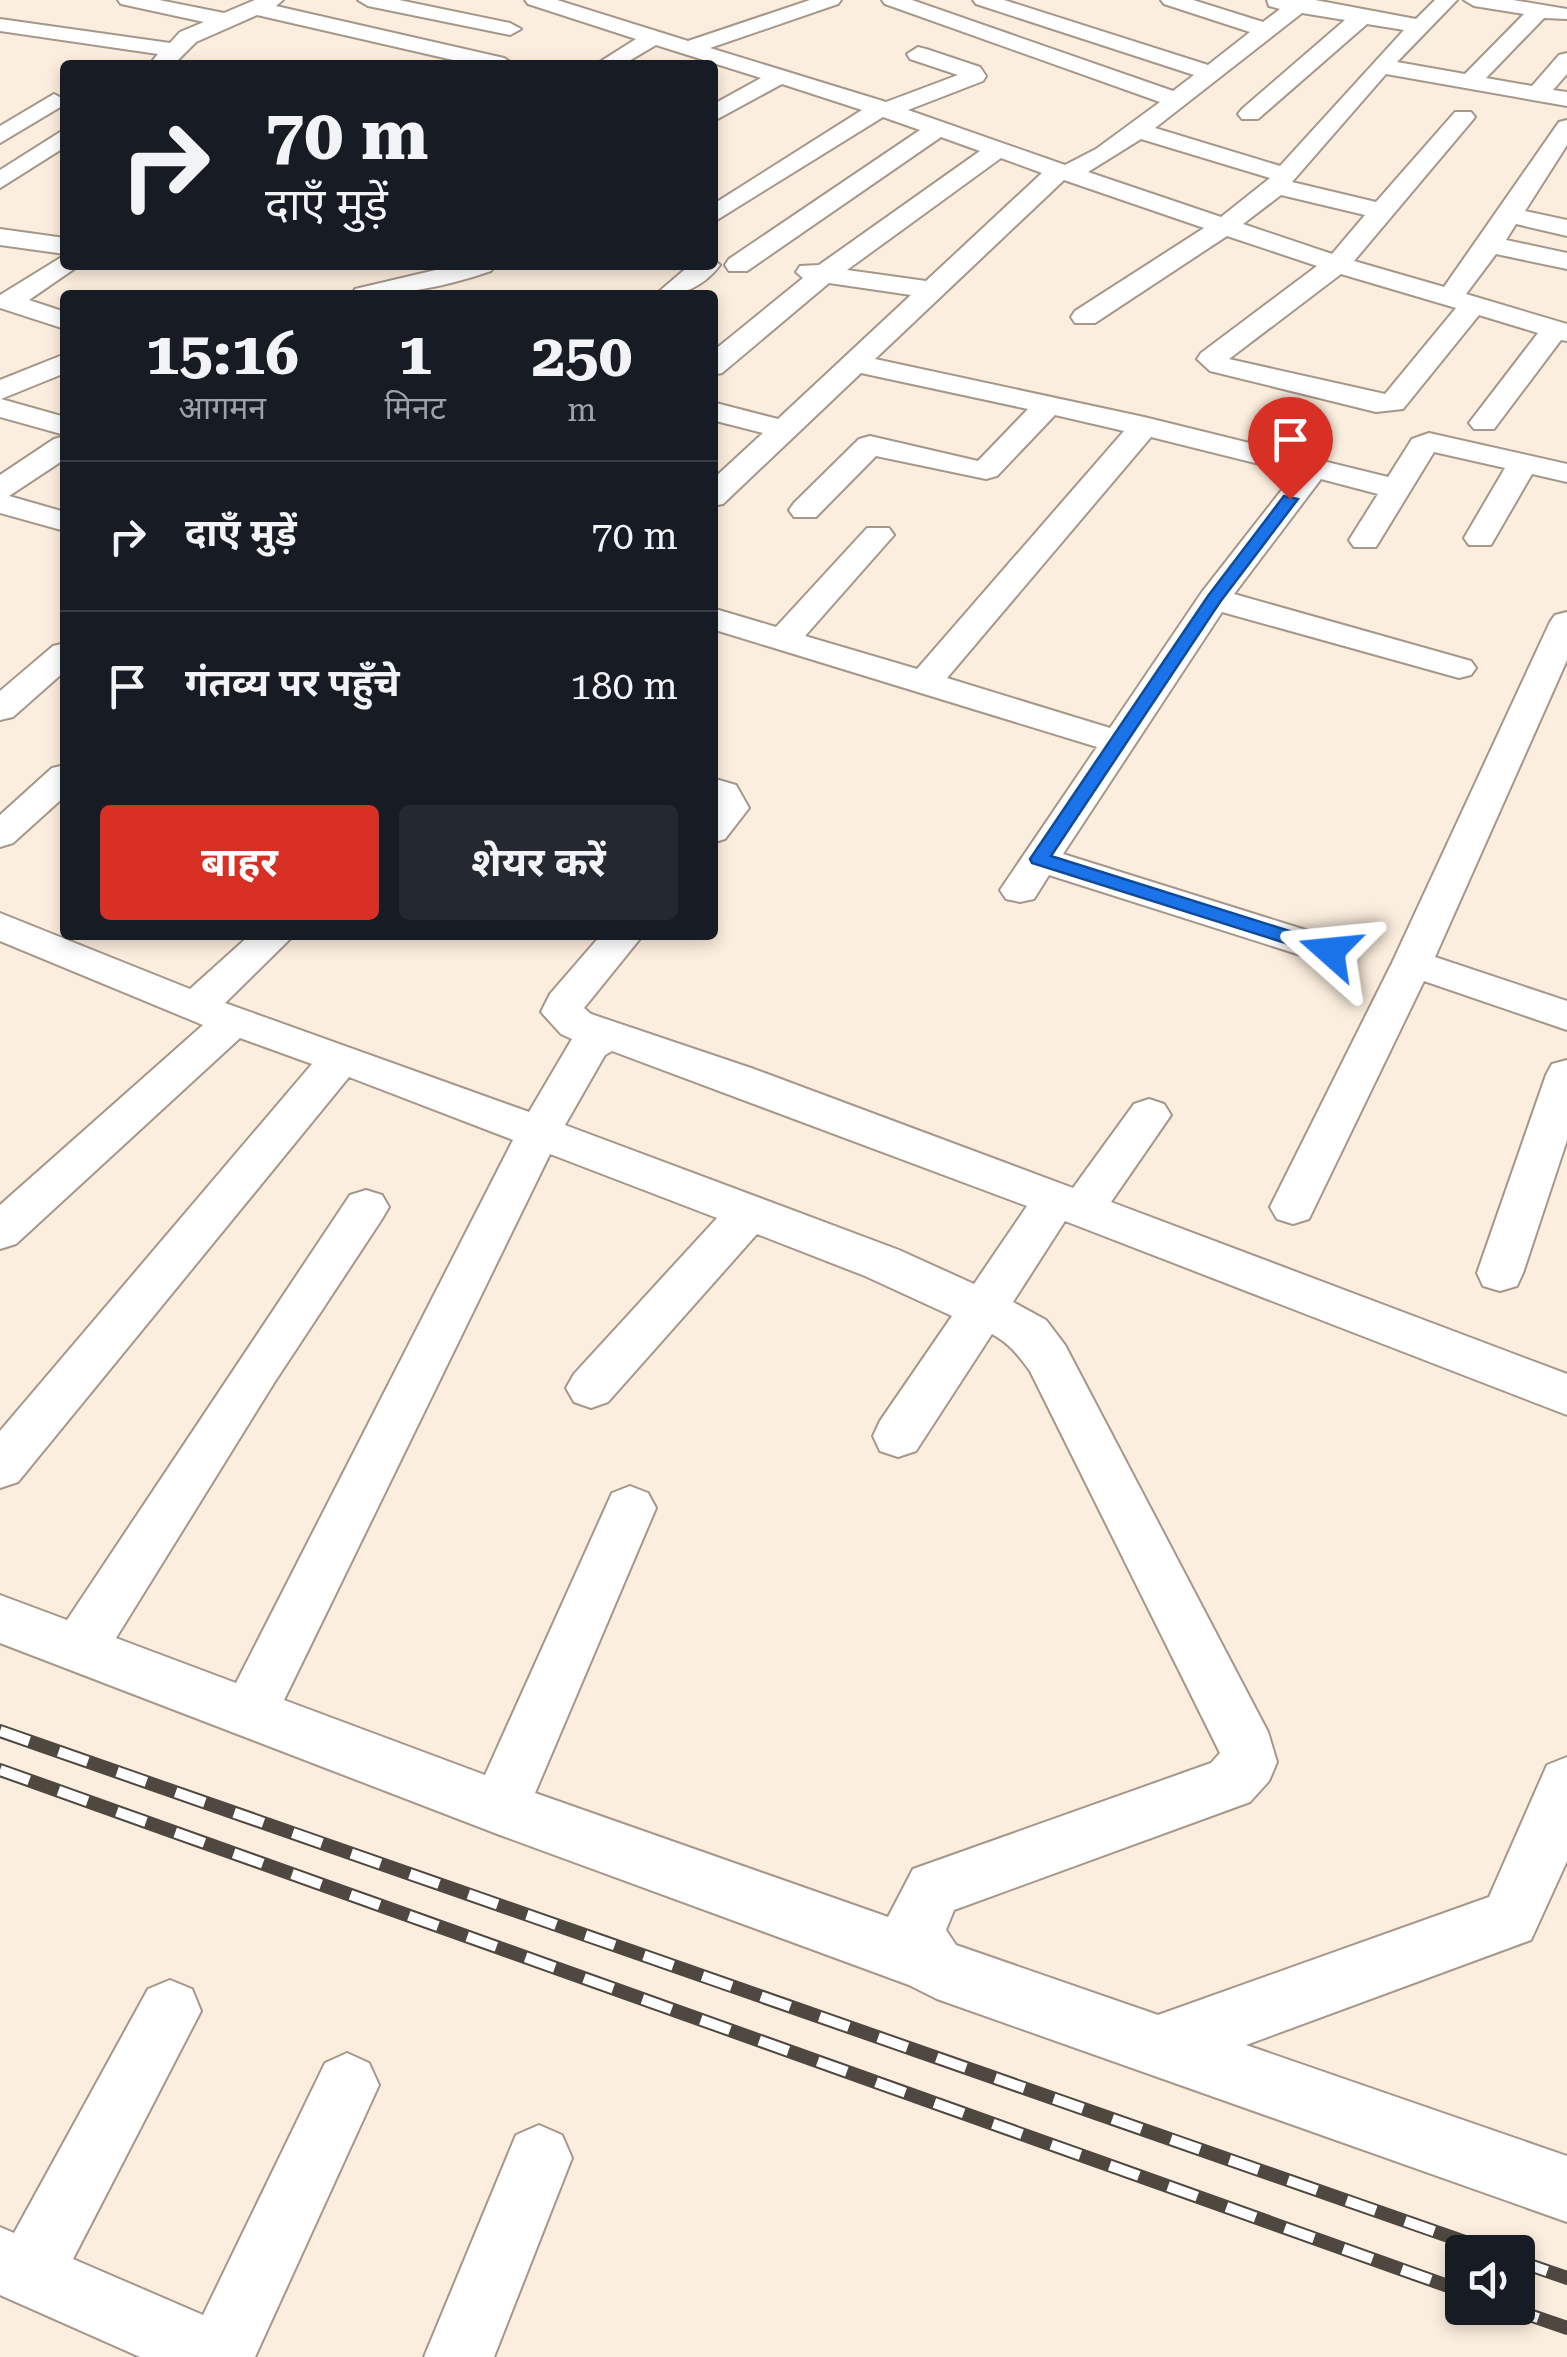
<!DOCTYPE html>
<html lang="hi">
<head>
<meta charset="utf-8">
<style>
  :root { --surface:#171b24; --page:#242831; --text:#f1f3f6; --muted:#9ea1a6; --line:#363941; --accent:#d93025 }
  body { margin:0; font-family:"Roboto Serif","Noto Sans Devanagari",serif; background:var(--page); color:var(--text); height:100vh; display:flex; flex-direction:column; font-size:38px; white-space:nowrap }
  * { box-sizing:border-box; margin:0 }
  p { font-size:32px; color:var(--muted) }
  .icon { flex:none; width:55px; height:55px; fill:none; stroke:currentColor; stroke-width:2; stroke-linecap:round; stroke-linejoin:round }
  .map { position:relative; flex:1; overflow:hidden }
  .details { position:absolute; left:60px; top:290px; width:658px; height:650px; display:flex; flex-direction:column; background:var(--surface); border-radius:10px; box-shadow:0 5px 15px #0003 }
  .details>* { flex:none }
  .banner { position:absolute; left:60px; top:60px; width:658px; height:210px; border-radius:10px; box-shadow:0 5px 15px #0003; background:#171b24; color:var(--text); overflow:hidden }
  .fabs { position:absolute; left:1445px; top:2235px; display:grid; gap:20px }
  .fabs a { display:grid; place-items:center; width:90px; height:90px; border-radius:10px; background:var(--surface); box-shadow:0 5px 15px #0003; font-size:50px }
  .pin { position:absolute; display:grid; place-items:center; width:85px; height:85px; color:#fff; margin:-102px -42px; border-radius:50% 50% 50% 0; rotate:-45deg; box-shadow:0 0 10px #0007 }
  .pin .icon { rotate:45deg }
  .me { position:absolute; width:110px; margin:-55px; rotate:288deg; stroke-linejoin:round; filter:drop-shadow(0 0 8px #0008) }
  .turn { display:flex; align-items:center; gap:35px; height:210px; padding:0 40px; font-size:45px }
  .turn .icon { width:130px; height:130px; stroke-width:2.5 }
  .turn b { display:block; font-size:70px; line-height:85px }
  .eta { display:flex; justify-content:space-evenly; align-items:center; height:170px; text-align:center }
  .eta b { font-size:60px; font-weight:700; line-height:70px }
  .button { display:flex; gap:20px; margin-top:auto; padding:20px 40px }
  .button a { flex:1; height:115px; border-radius:10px; background:var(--accent); color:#fff; font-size:40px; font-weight:700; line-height:115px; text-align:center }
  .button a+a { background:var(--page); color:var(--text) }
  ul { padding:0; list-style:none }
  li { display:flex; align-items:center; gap:30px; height:150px; padding:0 40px; border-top:2px solid var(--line) }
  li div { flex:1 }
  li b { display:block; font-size:38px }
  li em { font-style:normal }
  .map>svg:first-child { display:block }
</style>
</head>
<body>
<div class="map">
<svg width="1567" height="2357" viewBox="0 0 1567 2357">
  <rect width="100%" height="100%" fill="#fceede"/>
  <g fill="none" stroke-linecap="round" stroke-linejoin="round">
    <defs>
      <path id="minor" d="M 118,0 L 159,0 L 224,13 L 255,0 L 283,0 L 276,6 L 504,58 L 515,65 L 475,65 L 257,15 L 196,42 L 173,65 L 149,65 L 158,54 L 0,31 L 0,19 L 170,43 L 180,32 L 204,22 L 121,4 Z
        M 358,0 L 399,0 L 510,23 L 521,29 L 510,35 L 368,6 Z
        M 525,0 L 557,0 L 688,41 L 810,0 L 841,0 L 838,4 L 710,48 L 886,102 L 958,75 L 910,59 L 907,54 L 918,47 L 926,49 L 980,67 L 986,76 L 983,81 L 908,110 L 1065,165 L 1096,149 L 1160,102 L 885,4 L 882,0 L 912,0 L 1173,91 L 1194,75 L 976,4 L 973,0 L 1004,0 L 1208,65 L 1250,32 L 1164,4 L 1161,0 L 1193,0 L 1263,22 L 1280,9 L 1269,6 L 1267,0 L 1315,0 L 1416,19 L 1435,0 L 1457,0 L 1397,62 L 1465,74 L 1524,14 L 1474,6 L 1464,0 L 1513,0 L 1567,9 L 1567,19 L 1544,18 L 1486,78 L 1532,86 L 1559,55 L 1567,53 L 1567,74 L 1553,90 L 1567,92 L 1567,106 L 1386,74 L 1292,182 L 1376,202 L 1455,112 L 1471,112 L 1475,117 L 1471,122 L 1354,261 L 1444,287 L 1559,122 L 1567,120 L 1567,145 L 1525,211 L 1567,220 L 1567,236 L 1516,224 L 1506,240 L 1567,253 L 1567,269 L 1496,254 L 1466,294 L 1567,324 L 1567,341 L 1561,340 L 1494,429 L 1474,429 L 1469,423 L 1538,333 L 1479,315 L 1403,409 L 1376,412 L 1210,371 L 1197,359 L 1201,353 L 1317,266 L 1227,236 L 1095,323 L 1075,323 L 1071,317 L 1075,311 L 1204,228 L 1064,180 L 875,359 L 1144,417 L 1388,477 L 1412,439 L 1429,433 L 1567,464 L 1567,482 L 1532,474 L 1491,545 L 1469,545 L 1464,538 L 1505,468 L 1434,452 L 1376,547 L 1354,547 L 1349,540 L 1378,494 L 1321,479 L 1234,594 L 1471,661 L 1476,668 L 1471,675 L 1459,678 L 1222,612 L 1063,854 L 1344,942 L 1350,951 L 1344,960 L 1330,964 L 1316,960 L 1049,875 L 1034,899 L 1020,902 L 1006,899 L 1000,890 L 1097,747 L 712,629 L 712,608 L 776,627 L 867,528 L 889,528 L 894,535 L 805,636 L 917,669 L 1124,431 L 1055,415 L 997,476 L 986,479 L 876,456 L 816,517 L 794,517 L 789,510 L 794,503 L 859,439 L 870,436 L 978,461 L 1028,409 L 861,373 L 723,504 L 712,506 L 712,480 L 763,433 L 712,420 L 712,402 L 778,419 L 911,295 L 829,283 L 722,373 L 712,375 L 712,352 L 803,278 L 796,272 L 800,266 L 819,265 L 980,151 L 941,137 L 747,271 L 729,271 L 725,265 L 729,259 L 920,130 L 883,117 L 712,223 L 712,205 L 862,110 L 782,84 L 712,122 L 712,105 L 761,78 L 656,45 L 622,65 L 595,65 L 636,39 L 528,4 ZM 1302,13 L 1345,20 L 1242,109 L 1238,114 L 1242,119 L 1258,119 L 1367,24 L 1404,30 L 1280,166 L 1155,128 ZM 1141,139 L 1270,178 L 1221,217 L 1088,172 ZM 1001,158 L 1042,173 L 926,281 L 847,270 ZM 1281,195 L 1365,215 L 1332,254 L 1243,224 ZM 1341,274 L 1456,308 L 1385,394 L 1229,359 ZM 1151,437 L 1295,473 L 1202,592 L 1110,728 L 947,678 Z
        M 54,94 L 65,100 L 62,106 L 0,143 L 0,126 Z
        M 65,129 L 65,147 L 0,188 L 0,170 Z
        M 0,229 L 65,238 L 65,254 L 0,245 Z
        M 65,255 L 65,265 L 77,265 L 74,269 L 29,300 L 65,312 L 65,329 L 0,308 L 0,295 Z
        M 712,258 L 720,265 C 702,288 683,295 655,295 L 690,265 L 712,265 Z
        M 457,265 L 495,265 L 491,271 C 444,287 402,295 352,295 L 355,289 Z
        M 65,354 L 65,373 L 1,399 L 65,417 L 65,435 L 0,417 L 0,380 Z
        M 65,436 L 65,459 L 9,496 L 65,512 L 65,531 L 0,513 L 0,475 L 54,439 Z
        M 1567,612 L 1567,660 L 1435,957 L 1567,1001 L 1567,1030 L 1424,981 L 1309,1219 L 1293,1224 L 1277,1219 L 1270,1207 L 1392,963 L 1550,622 L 1555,615 Z
        M 65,643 L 65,671 L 13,717 L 0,720 L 0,691 L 53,646 Z
        M 65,765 L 65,796 L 13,843 L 0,847 L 0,815 L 52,768 Z
        M 712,778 L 736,785 L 749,808 L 725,839 L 712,843 Z
        M 0,913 L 190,989 L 250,935 L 294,935 L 225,1003 L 529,1112 L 572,1039 L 561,1034 L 541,1012 L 550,994 L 601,935 L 643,935 L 584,1008 L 591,1014 L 754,1069 L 1073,1188 L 1134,1104 L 1149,1099 L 1164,1104 L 1171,1115 L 1111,1202 L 1567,1374 L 1567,1415 L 1065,1221 L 1013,1302 L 1046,1320 L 1065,1345 L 1268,1732 L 1277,1762 L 1269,1781 L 1250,1802 L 954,1910 L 946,1930 L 956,1945 L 1158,2015 L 1489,1897 L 1547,1765 L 1567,1757 L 1567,1861 L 1531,1940 L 1246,2045 L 1567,2156 L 1567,2222 L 937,1999 L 909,1985 L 500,1835 L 0,1643 L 0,1595 L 67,1620 L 350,1195 L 366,1190 L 382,1195 L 389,1207 L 382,1219 L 274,1383 L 116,1638 L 236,1683 L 513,1140 L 349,1077 L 18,1482 L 0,1488 L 0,1431 L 312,1064 L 240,1038 L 16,1244 L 0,1249 L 0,1205 L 203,1025 L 0,941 ZM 612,1051 L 1027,1206 L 974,1284 L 899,1250 L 565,1125 L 605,1055 ZM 550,1154 L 717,1218 L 574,1374 L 566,1388 L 574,1402 L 591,1408 L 608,1402 L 757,1234 L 865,1276 L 952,1316 L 880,1421 L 873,1436 L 880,1451 L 898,1457 L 916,1451 L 992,1334 C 1010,1344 1018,1355 1030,1371 L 1220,1753 L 1211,1763 L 913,1869 L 888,1917 L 535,1793 L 656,1508 L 648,1493 L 630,1486 L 612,1493 L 485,1775 L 284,1700 Z
        M 1567,1060 L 1567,1140 L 1523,1273 L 1517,1286 L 1500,1291 L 1483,1286 L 1477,1273 L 1546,1075 L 1552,1064 Z
        M 170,1980 L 192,1989 L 201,2011 L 73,2259 L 203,2315 L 325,2063 L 347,2053 L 369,2063 L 379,2085 L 255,2357 L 140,2357 L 0,2295 L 0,2227 L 14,2233 L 148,1989 Z
        M 539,2125 L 562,2135 L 572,2158 L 494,2357 L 424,2357 L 516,2135 Z"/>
    </defs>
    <!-- minor casing -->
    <use href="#minor" stroke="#a59789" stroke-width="4"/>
    <!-- minor -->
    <use href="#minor" fill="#fff" fill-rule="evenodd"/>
    <defs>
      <path id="rail" d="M 0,1731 L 1494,2252
        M 0,1770 L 1462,2291
        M 1518,2261 L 1567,2278
        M 1509,2308 L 1567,2328"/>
    </defs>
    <!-- rail casing -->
    <use href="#rail" stroke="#4f4840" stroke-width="14"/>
    <!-- rail -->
    <use href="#rail" stroke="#fefefe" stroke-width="10" stroke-dasharray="31" stroke-linecap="butt"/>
  </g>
  <!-- route -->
  <path fill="#1a73e8" stroke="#114b97" stroke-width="2.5" d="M 1284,496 L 1298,499 L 1220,602 L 1051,856 L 1337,946 L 1340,951 L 1330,957 L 1032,863 L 1030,859 L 1208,596 Z"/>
</svg>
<div class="fabs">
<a><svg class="icon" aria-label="sound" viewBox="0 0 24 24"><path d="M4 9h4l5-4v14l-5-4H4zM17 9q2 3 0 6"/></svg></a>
</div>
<div class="pin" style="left:1290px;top:499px;background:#d93025"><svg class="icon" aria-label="arrive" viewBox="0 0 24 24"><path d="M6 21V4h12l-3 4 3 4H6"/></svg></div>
<svg class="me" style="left:1330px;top:951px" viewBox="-20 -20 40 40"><path d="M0-17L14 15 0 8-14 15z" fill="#1a73e8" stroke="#fff" stroke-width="4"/></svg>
<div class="banner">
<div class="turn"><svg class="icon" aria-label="right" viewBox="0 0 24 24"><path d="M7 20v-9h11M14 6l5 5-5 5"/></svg><div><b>70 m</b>दाएँ मुड़ें</div></div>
</div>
<section class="details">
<div class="eta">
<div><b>15:16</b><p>आगमन</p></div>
<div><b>1</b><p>मिनट</p></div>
<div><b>250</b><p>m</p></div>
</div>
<ul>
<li><svg class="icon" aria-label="right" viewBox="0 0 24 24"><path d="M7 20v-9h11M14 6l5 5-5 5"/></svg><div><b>दाएँ मुड़ें</b></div><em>70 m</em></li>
<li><svg class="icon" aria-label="arrive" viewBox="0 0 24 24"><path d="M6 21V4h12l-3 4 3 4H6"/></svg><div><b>गंतव्य पर पहुँचे</b></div><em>180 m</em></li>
</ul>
<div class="button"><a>बाहर</a><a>शेयर करें</a></div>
</section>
</div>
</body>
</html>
